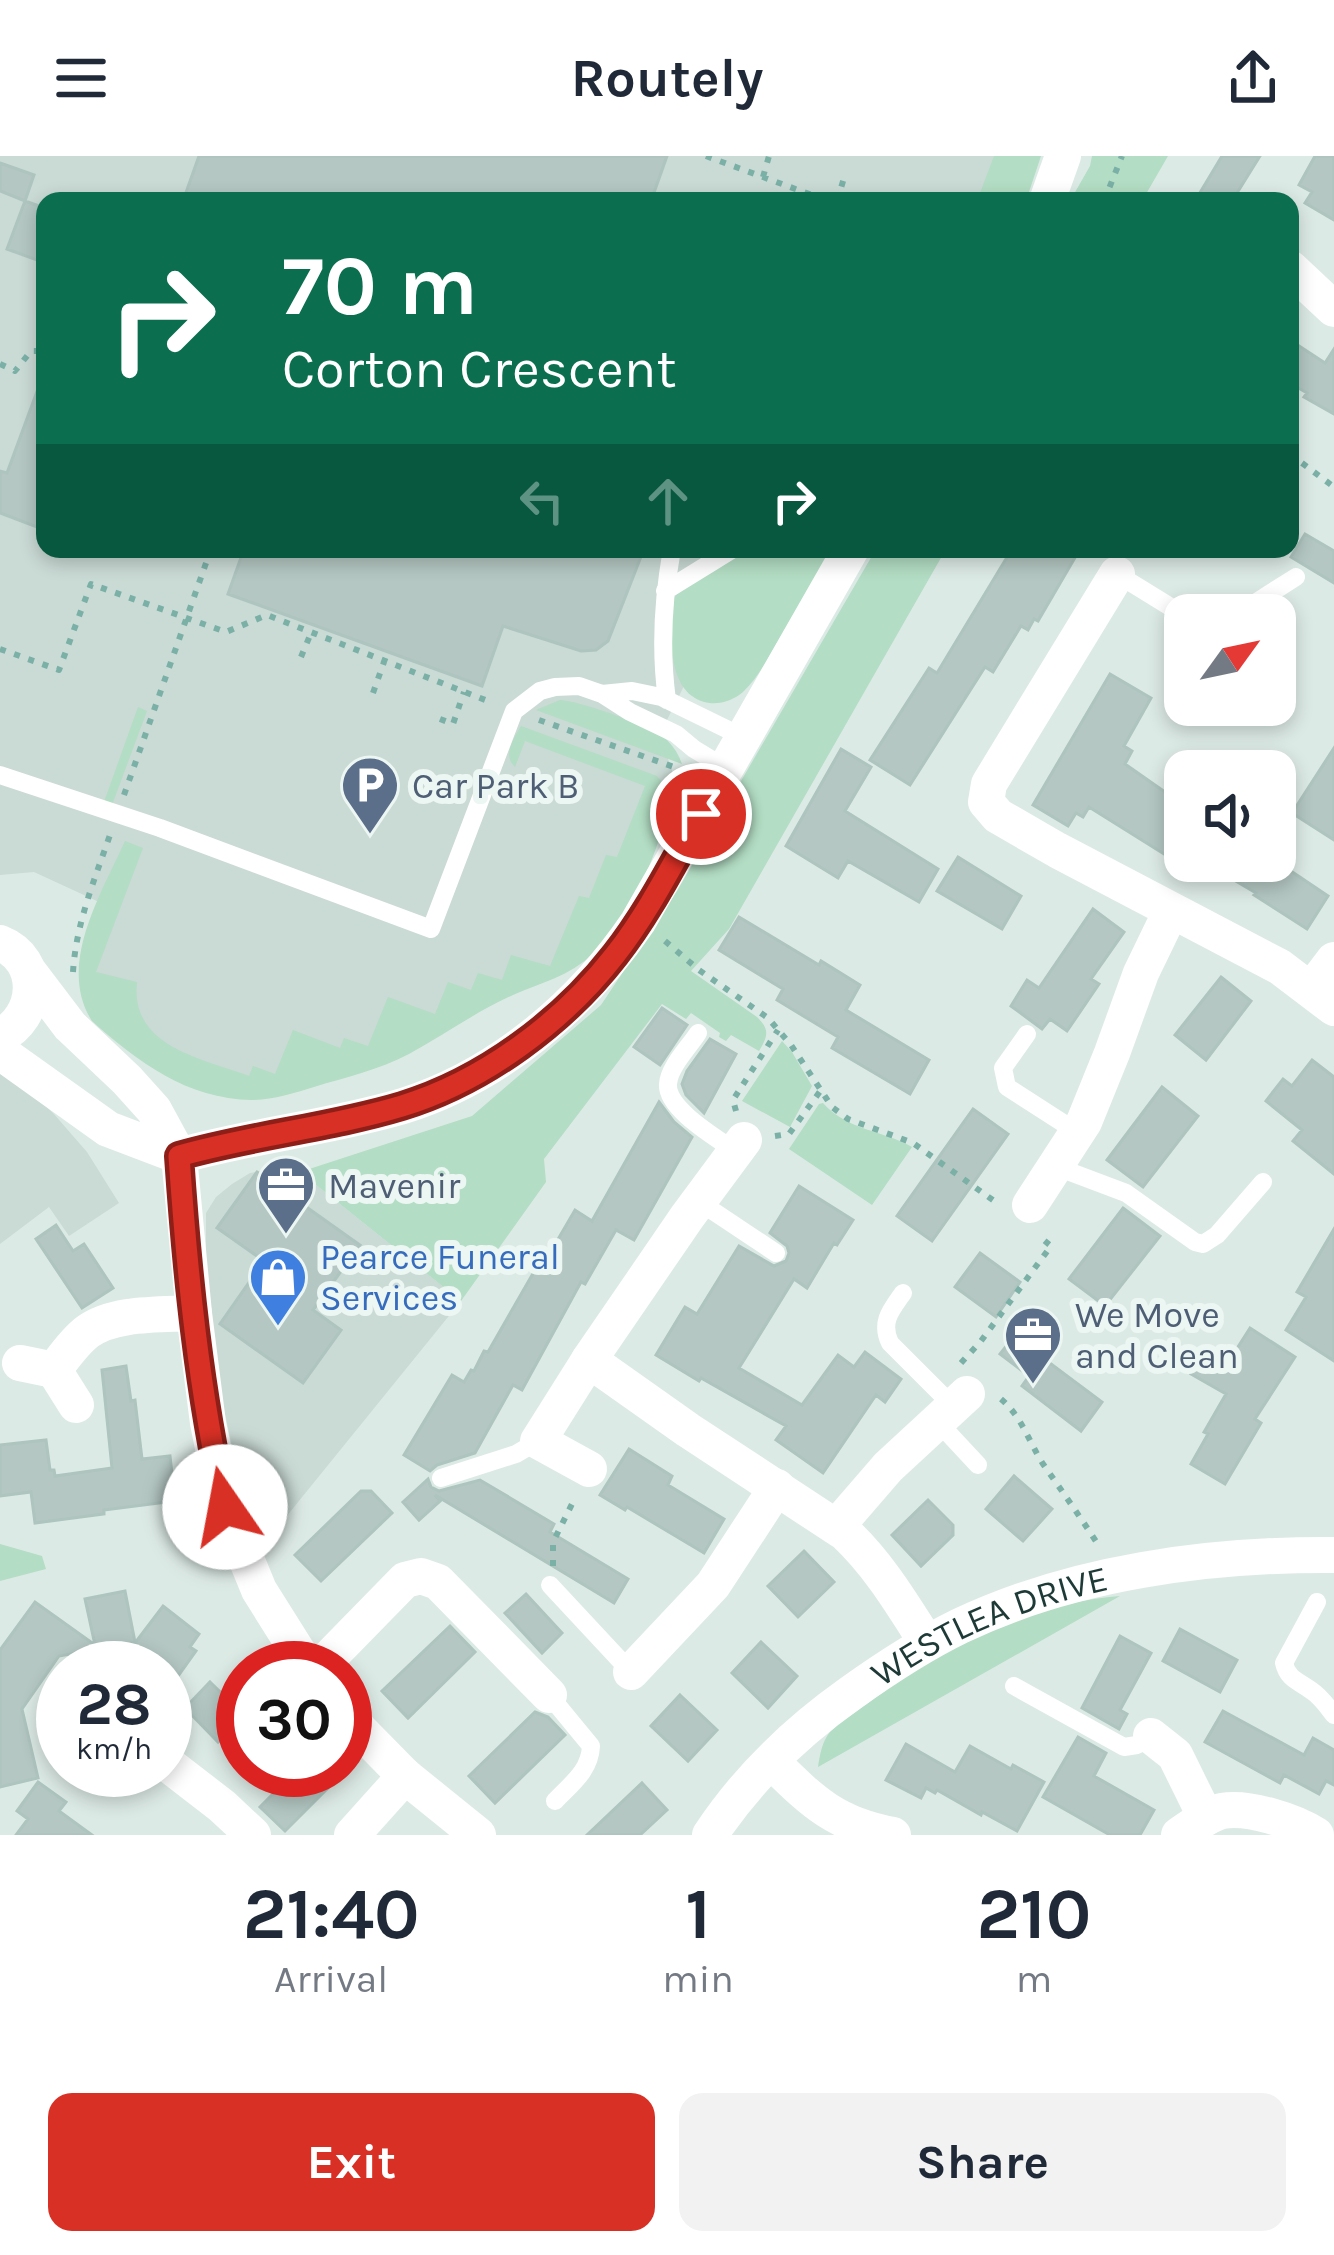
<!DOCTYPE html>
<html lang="en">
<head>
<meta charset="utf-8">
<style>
  :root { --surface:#fff; --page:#f2f2f3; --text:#1f2937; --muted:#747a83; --accent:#d93025 }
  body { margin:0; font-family:Karla,sans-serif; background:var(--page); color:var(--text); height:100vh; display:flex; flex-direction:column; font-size:45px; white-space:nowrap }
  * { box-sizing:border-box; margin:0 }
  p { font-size:39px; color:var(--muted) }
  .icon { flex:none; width:66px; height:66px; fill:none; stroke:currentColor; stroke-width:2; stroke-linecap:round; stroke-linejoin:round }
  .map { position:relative; height:1679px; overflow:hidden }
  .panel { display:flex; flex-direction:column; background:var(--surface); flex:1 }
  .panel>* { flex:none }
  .guide { position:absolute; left:36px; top:36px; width:1263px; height:366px; border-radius:24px; box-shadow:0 6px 18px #0003; background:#0b6e4f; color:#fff; overflow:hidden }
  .needle { width:78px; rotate:57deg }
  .controls { position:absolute; left:1164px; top:438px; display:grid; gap:24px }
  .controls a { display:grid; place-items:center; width:132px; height:132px; border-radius:24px; background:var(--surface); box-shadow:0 6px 18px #0003; font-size:60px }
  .speed { position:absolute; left:36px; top:1485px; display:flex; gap:24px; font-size:60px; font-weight:700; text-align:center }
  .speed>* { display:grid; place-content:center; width:156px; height:156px; border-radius:50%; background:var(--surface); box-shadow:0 6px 18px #0003; line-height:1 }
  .speed small { font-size:30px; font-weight:400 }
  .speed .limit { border:18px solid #d22; background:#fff; color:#111 }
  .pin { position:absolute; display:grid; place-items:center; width:102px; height:102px; color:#fff; margin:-51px; border:6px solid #fff; border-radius:50%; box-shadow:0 3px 12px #0007 }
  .me { position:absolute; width:132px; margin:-66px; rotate:348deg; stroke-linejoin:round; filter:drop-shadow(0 0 9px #0008) }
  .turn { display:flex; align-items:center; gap:42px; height:252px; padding:0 48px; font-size:54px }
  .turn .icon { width:156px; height:156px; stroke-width:2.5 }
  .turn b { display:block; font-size:84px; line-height:102px }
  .lanes { display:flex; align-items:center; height:114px; padding:0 48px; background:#0003; justify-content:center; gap:60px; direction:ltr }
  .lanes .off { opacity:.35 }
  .eta { display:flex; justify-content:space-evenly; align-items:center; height:204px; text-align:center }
  .eta b { font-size:72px; font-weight:700; line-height:84px }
  .action { display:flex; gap:24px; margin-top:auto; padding:24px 48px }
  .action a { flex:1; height:138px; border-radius:24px; background:var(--accent); color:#fff; font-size:48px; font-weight:700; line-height:138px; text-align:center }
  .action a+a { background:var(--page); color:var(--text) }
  header { display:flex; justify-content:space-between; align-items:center; height:156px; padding:0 48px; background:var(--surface); font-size:54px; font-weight:700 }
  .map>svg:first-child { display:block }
</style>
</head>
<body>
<header><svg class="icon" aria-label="menu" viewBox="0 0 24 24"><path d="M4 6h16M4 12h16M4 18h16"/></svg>Routely<svg class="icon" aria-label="share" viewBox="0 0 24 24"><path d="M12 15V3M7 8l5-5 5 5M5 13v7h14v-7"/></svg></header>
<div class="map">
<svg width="1334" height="1679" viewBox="0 0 1334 1679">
  <rect width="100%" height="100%" fill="#dceae5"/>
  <!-- built -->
  <path fill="#cadad5" d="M 0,0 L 1016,0 L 1006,45 L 45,45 L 45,393 L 818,393 L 691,516 L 660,578 L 677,630 L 661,680 L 573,797 L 385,903 L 269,933 L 197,923 L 90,821 L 99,746 L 34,716 L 0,719 Z
    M 0,917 L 35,940 L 53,957 L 87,996 L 119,1047 L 69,1080 L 49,1051 L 0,1088 Z
    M 274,1013 L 300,1016 L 461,1145 L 260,1393 L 238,1320 L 216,1215 L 206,1112 L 206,1057 L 216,1041 L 232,1028 L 250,1017 Z"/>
  <!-- green -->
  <path fill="#b3ddc4" d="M 994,0 L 1041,0 L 1026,45 L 977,45 Z
    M 1092,0 L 1168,0 L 1142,45 L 1070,45 L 1090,10 Z
    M 746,393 L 832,393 C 814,423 797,452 780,482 C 769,500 759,521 743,536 C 729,548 708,552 692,540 C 667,522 670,471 673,443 C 683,429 698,424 713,416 C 725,409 735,400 746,393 Z
    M 876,393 L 946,393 L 729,773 L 691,815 L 757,861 C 770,874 768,880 759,895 L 731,879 L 726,885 L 719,881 L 720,877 L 691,857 L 686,863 L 662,848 L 544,1003 L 546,1026 L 461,1145 L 300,1016 L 472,960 L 601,849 L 677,735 Z
    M 560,544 C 580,545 652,570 667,584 C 674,591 679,599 682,608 L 536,554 Z
    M 138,551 L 147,555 L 112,649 L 104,646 Z
    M 521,570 L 657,620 L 666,631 L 670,644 C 657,700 637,747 599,791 C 575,819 545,825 513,839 C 477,855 444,879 409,898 C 379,914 346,921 314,931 C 294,937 273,944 252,944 C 187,943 138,906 92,865 C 56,809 102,737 125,685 L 143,692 L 96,816 L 137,826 C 130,891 201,902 249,920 L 253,910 L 275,918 L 293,874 L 340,892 L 344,882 L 368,890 L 388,841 L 435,858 L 448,826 L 471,834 L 478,817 L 502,824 L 511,799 L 550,810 L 579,740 L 589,742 L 606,699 L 617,701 L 645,630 L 525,585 L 515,611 C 502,599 514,582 521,570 Z
    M 782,885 L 792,896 L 812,930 L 790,971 L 742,945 Z
    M 823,947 C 848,975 883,974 912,991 L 872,1049 L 789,993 L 819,948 Z
    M 0,1388 L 42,1400 L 46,1413 L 0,1425 Z
    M 1120,1440 L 818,1611 C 820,1598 822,1586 830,1576 C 840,1565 855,1557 867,1548 C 937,1495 1031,1446 1120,1440 Z"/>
  <!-- building -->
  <path fill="#b4c7c2" stroke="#aec4be" stroke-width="3" d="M 199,0 L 667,0 L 651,45 L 183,45 Z
    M 1222,0 L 1260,0 L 1232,45 L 1195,45 Z
    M 1315,0 L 1334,0 L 1334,64 L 1305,47 L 1312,36 L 1299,29 Z
    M 0,7 L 34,19 L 25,45 L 0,35 Z
    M 25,45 L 45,52 L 45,91 L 40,105 L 7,93 Z
    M 1290,184 L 1325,207 L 1334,193 L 1334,258 L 1304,241 L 1307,237 L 1290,227 Z
    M 42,222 L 45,223 L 45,374 L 0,357 L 0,315 L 7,317 Z
    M 1305,378 L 1334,395 L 1334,427 L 1291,401 Z
    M 244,393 L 644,393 L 608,485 L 596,494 L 581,495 L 503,470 L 482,530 L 228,438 Z
    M 1012,393 L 1080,393 L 1038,465 L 1034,463 L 1028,474 L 1021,470 L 993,516 L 985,511 L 910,629 L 870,604 L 929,512 L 937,517 Z
    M 1110,518 L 1151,542 L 1124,590 L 1132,595 L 1125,608 L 1185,650 L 1185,711 L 1089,651 L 1083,661 L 1076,657 L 1068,670 L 1033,649 Z
    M 1334,592 L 1334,684 L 1292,657 Z
    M 841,593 L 871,611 L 845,655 L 938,713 L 919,746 L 848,705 L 838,722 L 786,690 Z
    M 958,701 L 1021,740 L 1002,773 L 937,735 Z
    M 1202,705 L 1276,705 L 1328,740 L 1307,773 L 1254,739 L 1256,737 Z
    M 1093,753 L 1124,776 L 1091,823 L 1099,828 L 1067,875 L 1050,863 L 1042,873 L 1011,850 L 1027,824 L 1039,832 Z
    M 739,761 L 819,809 L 821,805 L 860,829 L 846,854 L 929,904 L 910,938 L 832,892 L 838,881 L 777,844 L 783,833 L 719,794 Z
    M 1221,821 L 1251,845 L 1206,904 L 1175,879 Z
    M 662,852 L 687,869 L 660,909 L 634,891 Z
    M 710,883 L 736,898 L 704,957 L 686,939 L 682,928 L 687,915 Z
    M 1312,904 L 1334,921 L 1334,1018 L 1293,985 L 1302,974 L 1266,945 L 1283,923 L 1292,930 Z
    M 1162,931 L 1198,960 L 1143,1031 L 1107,1004 Z
    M 659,946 L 674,966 L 692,981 L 634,1084 L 616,1074 L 585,1128 L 581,1126 L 522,1234 L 513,1229 L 475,1297 L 437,1309 L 430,1315 L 404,1299 L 452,1219 L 464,1226 L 471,1214 L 474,1215 L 484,1195 L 488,1196 L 535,1114 L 539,1116 L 575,1054 L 592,1065 Z
    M 973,953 L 1008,978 L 932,1085 L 897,1060 Z
    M 257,1016 L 360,1089 L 313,1154 L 341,1174 L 303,1227 L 220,1168 L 264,1105 L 217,1072 Z
    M 799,1030 L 853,1064 L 837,1089 L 834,1087 L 807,1132 L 794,1123 L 739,1212 L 802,1249 L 838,1199 L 854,1211 L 865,1196 L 901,1223 L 885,1246 L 876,1239 L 823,1317 L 776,1284 L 786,1270 L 701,1222 L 699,1225 L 656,1199 L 685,1151 L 697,1158 L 739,1090 L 774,1110 L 786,1105 L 789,1097 L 787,1090 L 770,1077 Z
    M 1123,1052 L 1160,1080 L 1105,1150 L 1069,1123 Z
    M 56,1069 L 73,1095 L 84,1088 L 113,1132 L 82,1152 L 36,1083 Z
    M 1334,1073 L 1334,1205 L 1286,1174 L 1306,1141 L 1297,1136 Z
    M 980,1097 L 1020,1126 L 996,1161 L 955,1131 Z
    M 1022,1170 L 1050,1191 L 1043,1202 L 1102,1246 L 1081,1275 L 1022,1230 L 1029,1220 L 1000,1198 Z
    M 1250,1172 L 1295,1201 L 1255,1263 L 1261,1267 L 1225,1328 L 1191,1308 L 1208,1278 L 1204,1276 L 1226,1238 L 1191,1218 L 1207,1192 L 1229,1205 Z
    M 126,1210 L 131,1245 L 135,1244 L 142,1303 L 170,1300 L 175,1345 L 104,1354 L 104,1358 L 35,1367 L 31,1336 L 0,1340 L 0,1289 L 46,1284 L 50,1314 L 54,1314 L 55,1320 L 112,1312 L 102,1214 Z
    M 629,1293 L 672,1320 L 668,1329 L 724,1363 L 704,1397 L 627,1351 L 625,1354 L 600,1339 Z
    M 1014,1320 L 1052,1353 L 1023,1385 L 986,1353 Z
    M 428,1323 L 431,1331 L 439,1335 L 480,1324 L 554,1368 L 550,1376 L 628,1423 L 614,1447 L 435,1339 L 440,1345 L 419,1364 L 403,1346 Z
    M 361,1335 L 371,1335 L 392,1357 L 321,1425 L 295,1399 Z
    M 928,1344 L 953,1369 L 953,1379 L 921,1410 L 892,1379 Z
    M 804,1395 L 834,1426 L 798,1461 L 768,1430 Z
    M 125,1435 L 135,1486 L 59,1500 L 22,1553 L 38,1622 L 0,1631 L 0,1494 L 35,1446 L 95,1489 L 85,1443 Z
    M 526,1438 L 562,1477 L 542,1497 L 505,1457 Z
    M 163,1450 L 199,1478 L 190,1491 L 196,1495 L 178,1520 L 135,1487 Z
    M 450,1470 L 475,1496 L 408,1562 L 382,1535 Z
    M 1180,1473 L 1237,1504 L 1220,1536 L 1163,1505 Z
    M 1120,1480 L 1151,1497 L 1120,1554 L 1127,1558 L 1119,1573 L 1082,1552 Z
    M 761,1486 L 797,1520 L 768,1552 L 732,1517 Z
    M 210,1526 L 243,1558 L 218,1586 L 185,1552 Z
    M 680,1539 L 717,1574 L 688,1605 L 651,1570 Z
    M 1223,1555 L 1304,1599 L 1313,1582 L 1334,1594 L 1334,1629 L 1326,1625 L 1319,1638 L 1284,1619 L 1280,1627 L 1205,1586 Z
    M 535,1556 L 548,1561 L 565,1579 L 495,1647 L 469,1620 Z
    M 1078,1581 L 1106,1597 L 1094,1620 L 1154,1654 L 1140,1679 L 1110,1679 L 1043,1641 Z
    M 906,1588 L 955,1616 L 970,1590 L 1011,1613 L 1013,1609 L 1044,1626 L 1017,1675 L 982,1656 L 981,1659 L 937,1634 L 935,1637 L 926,1632 L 921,1642 L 886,1624 Z
    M 297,1614 L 346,1614 L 285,1675 L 260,1651 Z
    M 38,1626 L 66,1646 L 59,1655 L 92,1679 L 16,1679 L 28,1663 L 17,1655 Z
    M 642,1627 L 667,1654 L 640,1679 L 587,1679 Z"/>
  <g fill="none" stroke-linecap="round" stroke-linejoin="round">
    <!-- path -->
    <path stroke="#7ab0a6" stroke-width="6" stroke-dasharray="6 9" stroke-linecap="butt" d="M 706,0 L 828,45
      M 763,21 L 769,0
      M 837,45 L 844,22
      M 1104,45 L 1122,0
      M 0,208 L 15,215 L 31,195 L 45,195
      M 1290,298 L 1334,331
      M 0,493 L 59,514 L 91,428 L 226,476 L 267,459 L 493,547
      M 301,501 L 311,477
      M 373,537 L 384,506
      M 440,563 L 453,568 L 464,536
      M 539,564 L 674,611
      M 124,639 L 211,393
      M 665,785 L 699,814 L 768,862 L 791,889 L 832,951 L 848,963 L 913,987 L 997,1047
      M 73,816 C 76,768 94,725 110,679
      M 736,955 L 733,944 L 778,874
      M 775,980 L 789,978 L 821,934
      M 961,1207 L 981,1185 L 1051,1090 L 1040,1081
      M 1001,1243 C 1022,1261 1028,1284 1043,1308 C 1062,1335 1081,1362 1099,1390
      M 553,1410 L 553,1386 L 574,1344"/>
    <!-- service -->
    <path stroke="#fff" stroke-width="18" d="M 1117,418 L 1177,455 L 1191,459
      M 665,435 L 733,393
      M 1224,459 L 1255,447 L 1296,421
      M 602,538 L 632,535 L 661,541 L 745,582
      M 667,544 C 660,493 663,443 672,393
      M 0,619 L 160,672 L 431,773 L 514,555 L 540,535 L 555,531 L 579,530 L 602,538 L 630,556 L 676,578 L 694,593 L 727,613
      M 698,877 C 689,891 669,911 668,928 C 666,953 717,982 735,995
      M 1027,878 L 1003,912 L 1007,931 L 1077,976
      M 1057,1011 L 1126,1037 L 1195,1086 L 1203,1088 L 1217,1079 L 1263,1026
      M 698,1045 L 776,1097
      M 903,1137 C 891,1154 880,1166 890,1187 L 953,1250
      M 937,1265 L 978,1309
      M 441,1322 L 516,1298 L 538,1285
      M 550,1429 L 631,1516
      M 1317,1446 L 1284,1507 C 1288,1524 1299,1525 1312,1535 C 1321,1541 1327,1550 1334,1559
      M 1014,1530 L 1124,1591 L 1137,1589 L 1151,1580
      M 549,1539 L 591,1590 C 590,1615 571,1628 555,1645"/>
    <!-- minor -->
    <g stroke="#fff" stroke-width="36">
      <path d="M 1290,112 L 1334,153"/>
      <path d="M 1117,418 L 989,628 L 986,646 L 998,660 L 1057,694 L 1280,811 L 1334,852"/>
      <path d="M 1312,833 L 1334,804"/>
      <path d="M 744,984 L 687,1061 L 589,1204 L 688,1274 L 845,1377 C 879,1409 902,1448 927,1487"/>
      <path d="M 179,1000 L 194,1157 L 208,1267 L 225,1351 L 259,1434 L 308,1512"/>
      <path d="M 1030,1049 L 1084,966 L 1112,897 L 1141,817 L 1171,755"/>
      <path d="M 20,1207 L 54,1214 C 64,1201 74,1186 87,1176 C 114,1156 161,1159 194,1157"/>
      <path d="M 54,1214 L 76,1249"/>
      <path d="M 589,1313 L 538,1285 L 589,1204"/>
      <path d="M 837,1370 L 888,1311 L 967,1238"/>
      <path d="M 319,1512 L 405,1424 L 421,1420 L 438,1426 L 549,1539"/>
      <path d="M 631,1516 L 713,1429 L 777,1331"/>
      <path d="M 345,1559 L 405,1620 L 478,1679"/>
      <path d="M 1151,1580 L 1175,1599 L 1206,1662"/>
      <path d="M 771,1605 C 812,1645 834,1668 893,1679"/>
      <path d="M 165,1606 L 222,1650 L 253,1679"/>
      <path d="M 352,1679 L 405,1620"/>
      <path id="s1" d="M 710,1679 C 747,1623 796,1576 851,1537 C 886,1512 921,1489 960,1470 C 1073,1416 1210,1398 1334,1399"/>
      <path d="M 1179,1679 C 1192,1670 1207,1659 1222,1655 C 1248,1650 1294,1665 1316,1679"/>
    </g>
    <!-- tertiary -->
    <path stroke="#fff" stroke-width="36" d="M 1047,45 L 1063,0
      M 0,787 C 43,804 39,861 0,880
      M 29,816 L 70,870 L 127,924 L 154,954 L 179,1000
      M 0,896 L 108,973 L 179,1000
      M 179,1000 C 252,979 329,972 403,950 C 499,920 582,849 638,766 L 851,393"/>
  </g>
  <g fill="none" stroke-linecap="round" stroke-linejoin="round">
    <defs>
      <path id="route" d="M 225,1351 C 199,1236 187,1117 179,1000 C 252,979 329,972 402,950 C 484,925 563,866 615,799 C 649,756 674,705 701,658"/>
    </defs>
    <!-- route casing -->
    <use href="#route" stroke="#8d1f18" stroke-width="30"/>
    <!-- route -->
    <use href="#route" stroke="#d93025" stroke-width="21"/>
  </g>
  <!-- icons -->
  <defs>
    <symbol id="parking-pin" viewBox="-11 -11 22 30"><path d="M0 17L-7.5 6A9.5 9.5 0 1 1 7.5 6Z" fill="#5c6f8a" stroke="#ecf6f3"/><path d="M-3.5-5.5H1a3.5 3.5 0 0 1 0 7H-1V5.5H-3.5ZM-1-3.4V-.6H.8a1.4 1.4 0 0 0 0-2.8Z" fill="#fff"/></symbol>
    <symbol id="office-pin" viewBox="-11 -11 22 30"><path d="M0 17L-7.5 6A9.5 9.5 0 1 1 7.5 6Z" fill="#5c6f8a" stroke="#ecf6f3"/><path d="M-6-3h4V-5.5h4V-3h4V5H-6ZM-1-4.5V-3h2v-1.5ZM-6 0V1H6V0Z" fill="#fff"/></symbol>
    <symbol id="shop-pin" viewBox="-11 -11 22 30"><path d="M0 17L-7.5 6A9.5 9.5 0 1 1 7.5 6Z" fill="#3f7fe0" stroke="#ecf6f3"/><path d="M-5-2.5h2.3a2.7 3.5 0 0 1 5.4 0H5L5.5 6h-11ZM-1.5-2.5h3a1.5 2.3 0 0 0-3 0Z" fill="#fff"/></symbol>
  </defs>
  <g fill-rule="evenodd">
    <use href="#parking-pin" x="337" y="596" width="66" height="90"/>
    <use href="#office-pin" x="253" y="996" width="66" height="90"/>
    <use href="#shop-pin" x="245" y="1088" width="66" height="90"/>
    <use href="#office-pin" x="1000" y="1146" width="66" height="90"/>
  </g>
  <g text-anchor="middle" stroke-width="12" stroke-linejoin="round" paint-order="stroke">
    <!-- service labels -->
    <g font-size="36" fill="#4e5e75" stroke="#ecf6f3" text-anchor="start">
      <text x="412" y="642">Car Park B</text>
      <text x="328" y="1042">Mavenir</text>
      <text x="1075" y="1171">We Move<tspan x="1075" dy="41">and Clean</tspan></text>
    </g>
    <!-- shop labels -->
    <g font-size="36" fill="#366cbe" stroke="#ecf6f3" text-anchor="start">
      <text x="320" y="1113">Pearce Funeral<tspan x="320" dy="41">Services</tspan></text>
    </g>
    <!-- street labels -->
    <g font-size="36" fill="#1d3a36" stroke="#ecf6f3">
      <text dy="13" stroke="none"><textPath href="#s1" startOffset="357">WESTLEA DRIVE</textPath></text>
    </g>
  </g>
</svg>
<div class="controls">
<a><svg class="needle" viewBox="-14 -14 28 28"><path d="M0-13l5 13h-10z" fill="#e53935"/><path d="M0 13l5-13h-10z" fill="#747a83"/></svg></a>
<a><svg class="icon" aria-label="sound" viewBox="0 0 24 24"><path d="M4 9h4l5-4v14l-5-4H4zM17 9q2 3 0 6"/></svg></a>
</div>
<div class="speed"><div>28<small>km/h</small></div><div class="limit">30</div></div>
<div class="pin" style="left:701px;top:658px;background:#d93025"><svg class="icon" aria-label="arrive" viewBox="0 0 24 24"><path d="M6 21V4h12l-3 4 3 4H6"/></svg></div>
<svg class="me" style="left:225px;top:1351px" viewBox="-20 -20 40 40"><circle r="19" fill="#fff"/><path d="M0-13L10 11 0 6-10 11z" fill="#d93025"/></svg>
<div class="guide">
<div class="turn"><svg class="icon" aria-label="right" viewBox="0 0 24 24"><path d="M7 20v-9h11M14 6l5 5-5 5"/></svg><div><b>70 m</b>Corton Crescent</div></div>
<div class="lanes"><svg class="icon off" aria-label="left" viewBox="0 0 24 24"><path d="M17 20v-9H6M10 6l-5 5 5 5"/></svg><svg class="icon off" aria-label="ahead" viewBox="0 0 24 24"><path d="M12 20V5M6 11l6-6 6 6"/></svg><svg class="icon" aria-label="right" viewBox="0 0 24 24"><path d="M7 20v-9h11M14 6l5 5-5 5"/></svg></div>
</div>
</div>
<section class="panel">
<div class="eta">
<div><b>21:40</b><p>Arrival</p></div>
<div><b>1</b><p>min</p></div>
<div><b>210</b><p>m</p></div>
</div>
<div class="action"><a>Exit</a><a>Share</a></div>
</section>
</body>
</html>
